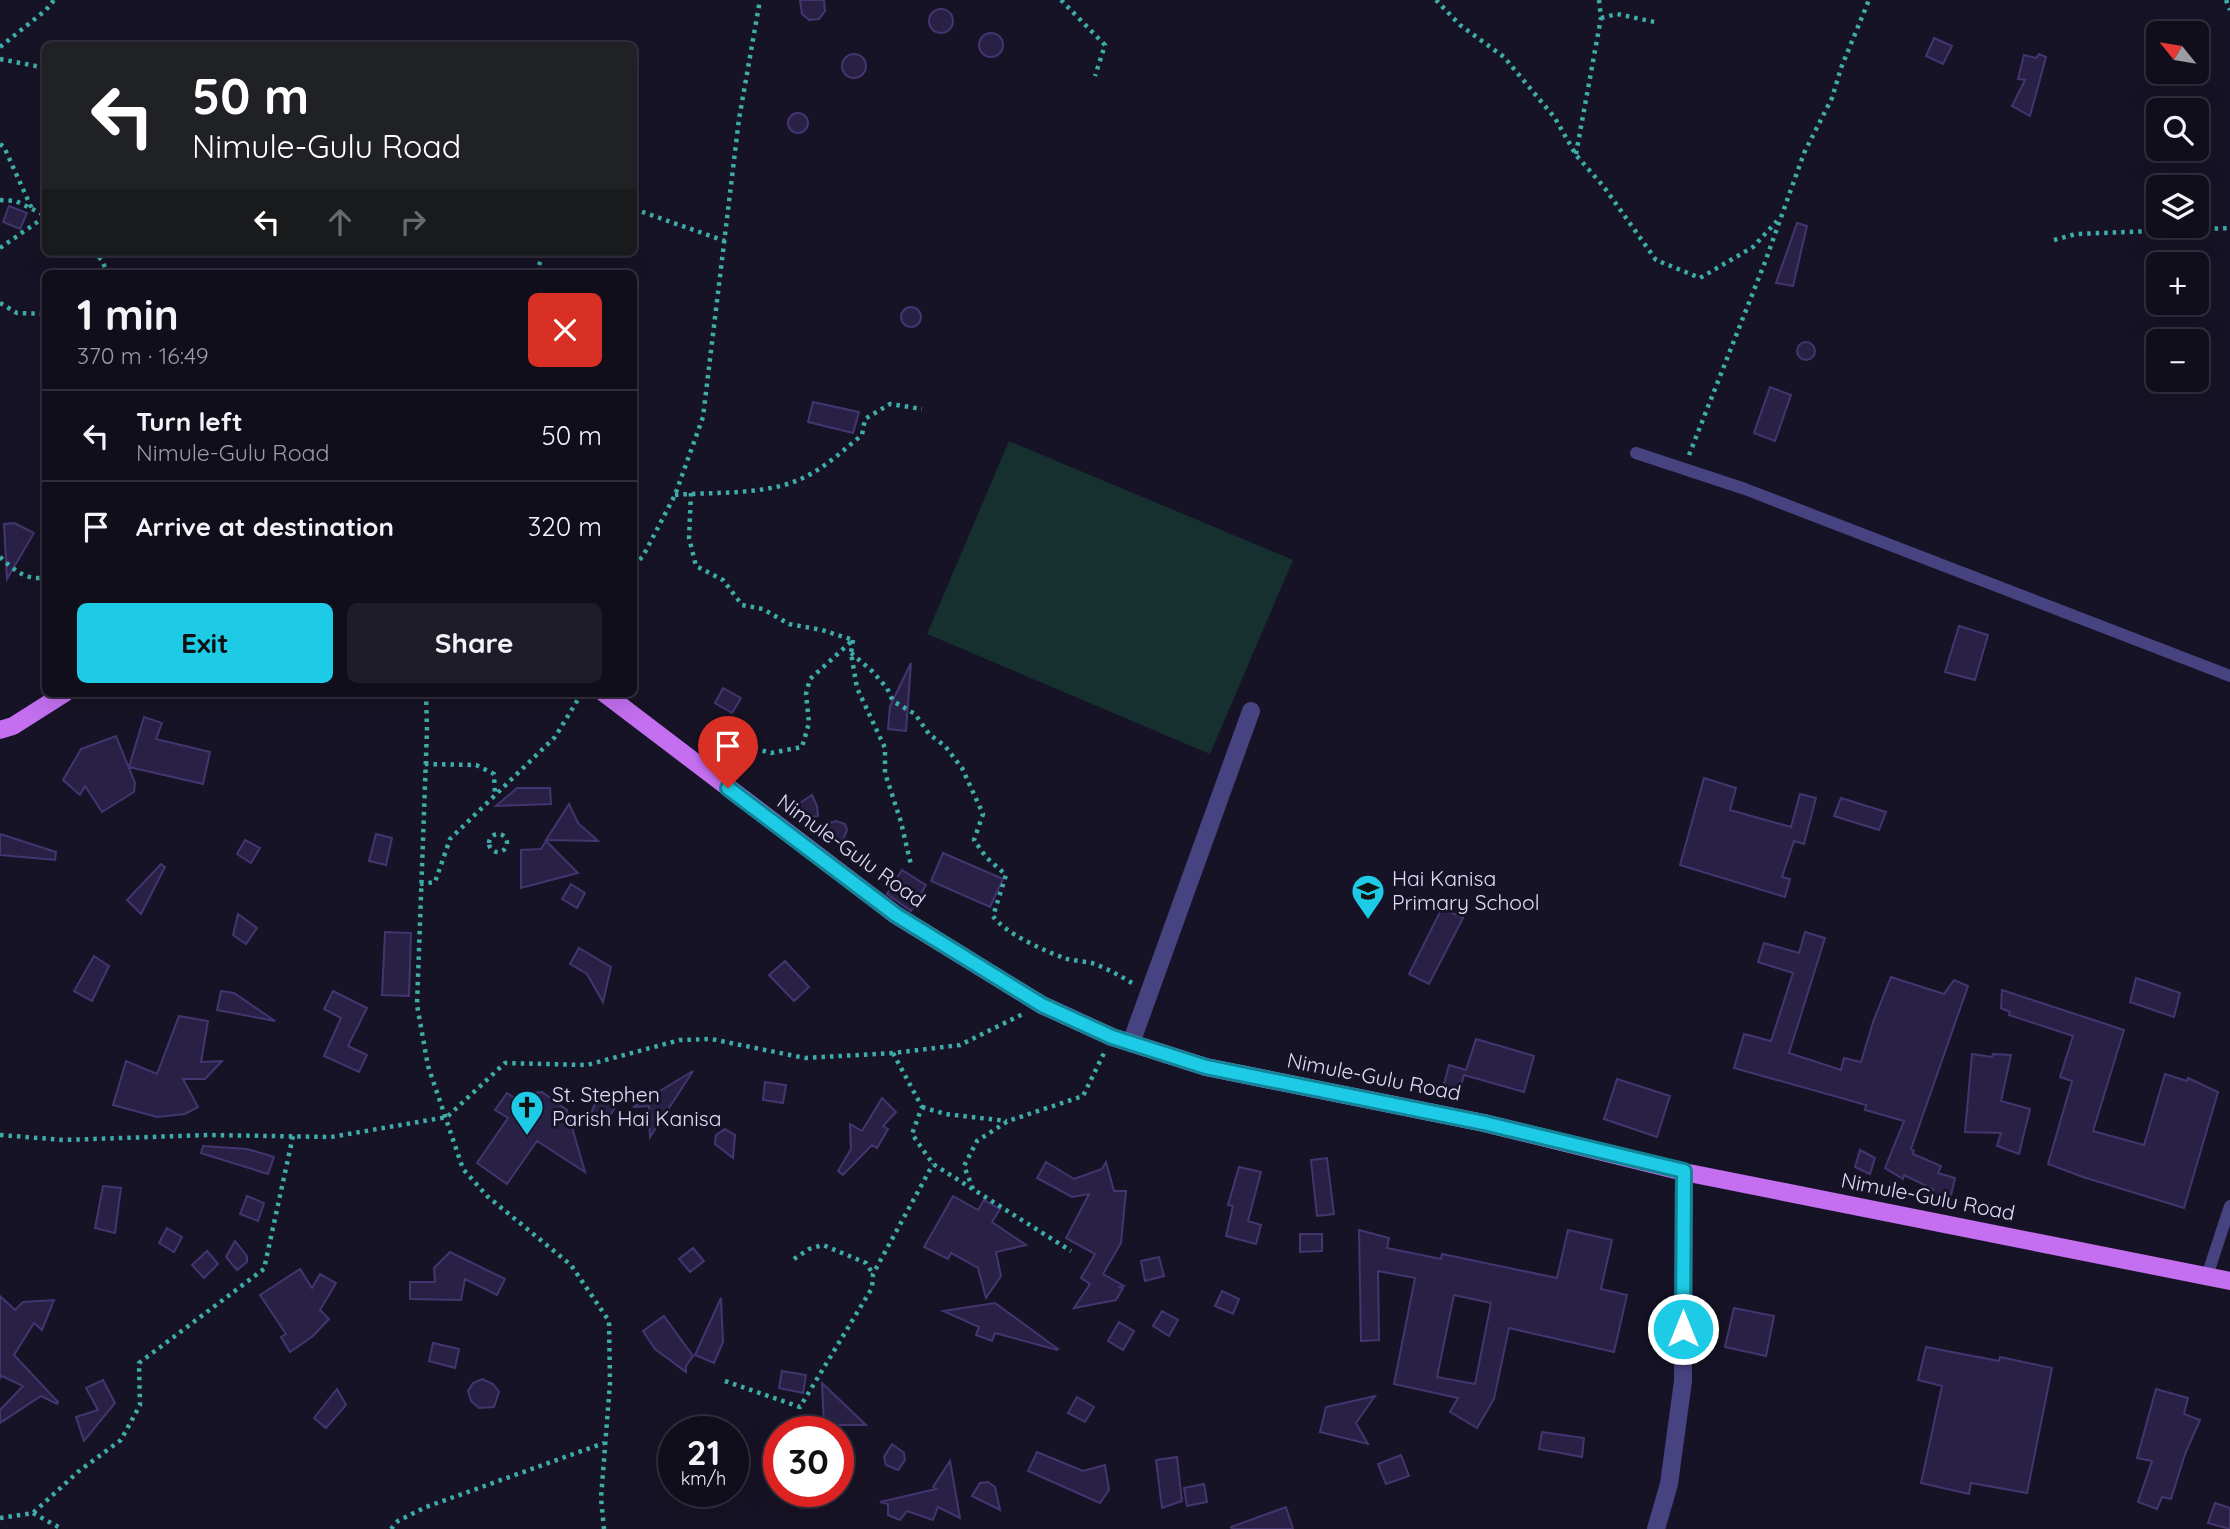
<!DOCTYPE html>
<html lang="en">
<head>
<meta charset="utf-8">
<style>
  :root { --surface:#110e1c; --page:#1e1c29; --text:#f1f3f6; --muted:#9c9ca3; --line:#302e3b; --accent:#1dcbe6 }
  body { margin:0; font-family:Quicksand,sans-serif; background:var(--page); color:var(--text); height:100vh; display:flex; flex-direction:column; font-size:26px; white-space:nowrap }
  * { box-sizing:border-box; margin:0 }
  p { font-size:23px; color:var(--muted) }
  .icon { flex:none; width:38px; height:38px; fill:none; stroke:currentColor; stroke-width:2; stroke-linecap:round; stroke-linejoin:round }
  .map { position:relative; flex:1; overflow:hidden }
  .sheet { position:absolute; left:42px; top:270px; width:595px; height:427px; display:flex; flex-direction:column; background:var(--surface); border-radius:10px; box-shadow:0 7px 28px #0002,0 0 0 2px var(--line) }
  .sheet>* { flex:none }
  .guide { position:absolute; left:42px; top:42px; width:595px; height:214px; border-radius:10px; box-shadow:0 7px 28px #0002,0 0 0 2px var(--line); background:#202124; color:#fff; overflow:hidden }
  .needle { width:46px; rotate:300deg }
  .tools { position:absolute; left:2146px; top:21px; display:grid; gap:14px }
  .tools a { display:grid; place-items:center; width:63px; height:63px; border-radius:10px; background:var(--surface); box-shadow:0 7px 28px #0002,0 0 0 2px var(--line); font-size:35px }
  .speed { position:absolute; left:658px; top:1416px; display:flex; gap:14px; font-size:35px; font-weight:700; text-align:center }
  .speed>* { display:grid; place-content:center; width:91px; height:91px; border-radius:50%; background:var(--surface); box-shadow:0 7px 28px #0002,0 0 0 2px var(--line); line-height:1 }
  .speed small { font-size:18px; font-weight:400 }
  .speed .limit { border:10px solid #d22; background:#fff; color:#111 }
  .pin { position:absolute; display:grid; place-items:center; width:60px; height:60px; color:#fff; margin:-72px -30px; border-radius:50% 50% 50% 0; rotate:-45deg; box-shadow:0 0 7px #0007 }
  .pin .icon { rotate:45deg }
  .me { position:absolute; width:77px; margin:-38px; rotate:0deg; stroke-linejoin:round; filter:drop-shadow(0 0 5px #0008) }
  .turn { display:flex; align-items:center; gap:24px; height:147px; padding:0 35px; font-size:32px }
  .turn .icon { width:91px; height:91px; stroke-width:2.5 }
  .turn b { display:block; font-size:49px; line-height:60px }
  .lanes { display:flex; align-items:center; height:66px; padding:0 35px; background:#0003; justify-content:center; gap:35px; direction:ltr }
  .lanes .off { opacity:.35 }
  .round { display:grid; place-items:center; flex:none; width:74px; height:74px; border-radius:10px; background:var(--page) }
  .head { display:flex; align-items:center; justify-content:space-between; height:119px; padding:0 35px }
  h1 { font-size:42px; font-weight:700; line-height:52px }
  .cta { display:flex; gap:14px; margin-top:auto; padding:14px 35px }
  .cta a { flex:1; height:80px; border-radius:10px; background:var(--accent); color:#111; font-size:28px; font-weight:700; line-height:80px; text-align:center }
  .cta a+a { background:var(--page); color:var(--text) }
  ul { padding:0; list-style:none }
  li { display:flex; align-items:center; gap:21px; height:91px; padding:0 35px; border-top:2px solid var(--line) }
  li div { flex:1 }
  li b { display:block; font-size:26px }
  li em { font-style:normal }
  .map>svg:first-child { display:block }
</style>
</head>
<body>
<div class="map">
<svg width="2230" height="1529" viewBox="0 0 2230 1529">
  <rect width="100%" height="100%" fill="#171326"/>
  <!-- green -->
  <path fill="#163030" d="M 1009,441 L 1293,560 L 1210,754 L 927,634 Z"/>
  <!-- building -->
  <path fill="#292145" stroke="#43356f" stroke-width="2" fill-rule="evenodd" d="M 800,0 L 824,0 L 825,11 L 819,19 L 809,20 L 802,14 Z
    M929 21a12 12 0 1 1 24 0a12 12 0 1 1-24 0Z
    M979 45a12 12 0 1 1 24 0a12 12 0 1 1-24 0Z
    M 1934,38 L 1952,46 L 1943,64 L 1926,56 Z
    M842 66a12 12 0 1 1 24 0a12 12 0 1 1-24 0Z
    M 2039,54 L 2046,57 L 2030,116 L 2012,106 L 2025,80 L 2018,79 L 2024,55 L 2036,58 Z
    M788 123a10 10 0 1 1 20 0a10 10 0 1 1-20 0Z
    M 9,206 L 27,213 L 20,229 L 3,222 Z
    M 1797,223 L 1807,226 L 1793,286 L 1776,283 Z
    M901 317a10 10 0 1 1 20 0a10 10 0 1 1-20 0Z
    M1797 351a9 9 0 1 1 18 0a9 9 0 1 1-18 0Z
    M 1770,387 L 1791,395 L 1775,441 L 1754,433 Z
    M 813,402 L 859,412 L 853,433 L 808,422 Z
    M 14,523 L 34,533 L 7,579 L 4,524 Z
    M 1959,626 L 1988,635 L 1975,680 L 1945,672 Z
    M 911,663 L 906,731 L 888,729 L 890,706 Z
    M 723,688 L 741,698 L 732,713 L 715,703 Z
    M 144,717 L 162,723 L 156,739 L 210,752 L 203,784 L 129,767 Z
    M 116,736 L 135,783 L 134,792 L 102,812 L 85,786 L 80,795 L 63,780 L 81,749 Z
    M 1704,778 L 1736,788 L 1730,810 L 1791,827 L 1800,794 L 1816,798 L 1804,844 L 1794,841 L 1782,877 L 1790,879 L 1785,897 L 1680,865 Z
    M 517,788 L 550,788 L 551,804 L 496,806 Z
    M 812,795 L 817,806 L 818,816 L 805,818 L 792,808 Z
    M 1841,798 L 1886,812 L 1879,830 L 1834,816 Z
    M 569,804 L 578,823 L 598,841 L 546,840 Z
    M 836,821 L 845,824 L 847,830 L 843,840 L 837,841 L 829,836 L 827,824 Z
    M 0,834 L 56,852 L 55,860 L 0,855 Z
    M 376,834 L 392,838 L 386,865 L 369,861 Z
    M 245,840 L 260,848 L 251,863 L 237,854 Z
    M 546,841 L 578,873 L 521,888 L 521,850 L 541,849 Z
    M 943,853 L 1003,879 L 990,907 L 931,881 Z
    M 161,864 L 165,867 L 141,914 L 127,900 Z
    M 902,870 L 926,885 L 911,911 L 887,894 Z
    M 571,884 L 585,893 L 577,908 L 562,899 Z
    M 1442,908 L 1463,918 L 1429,984 L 1409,974 Z
    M 238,914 L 257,928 L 246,944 L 233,935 Z
    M 385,932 L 411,933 L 409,996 L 382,995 Z
    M 1805,932 L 1825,938 L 1789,1053 L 1841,1070 L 1844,1058 L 1861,1062 L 1873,1022 L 1891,977 L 1944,994 L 1954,980 L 1968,986 L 1911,1149 L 1914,1151 L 1913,1154 L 1941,1166 L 1938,1173 L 1955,1178 L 1949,1204 L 1931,1198 L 1933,1189 L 1904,1175 L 1903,1179 L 1885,1168 L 1904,1121 L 1865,1110 L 1866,1105 L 1734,1068 L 1744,1034 L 1771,1041 L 1793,973 L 1758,962 L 1764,943 L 1799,953 Z
    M 579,948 L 611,967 L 603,1002 L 587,974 L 570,964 Z
    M 94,956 L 109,966 L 92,1001 L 74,991 Z
    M 785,961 L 809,987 L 794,1001 L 769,975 Z
    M 2136,978 L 2180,993 L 2174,1017 L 2130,1002 Z
    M 2002,990 L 2124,1030 L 2093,1131 L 2144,1145 L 2165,1074 L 2187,1081 L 2188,1078 L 2218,1092 L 2184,1208 L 2083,1177 L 2048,1164 L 2072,1081 L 2060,1077 L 2073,1036 L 2009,1015 L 2010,1012 L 2001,1008 Z
    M 221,991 L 234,993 L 275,1021 L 217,1010 Z
    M 333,991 L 367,1008 L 348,1046 L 367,1055 L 359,1072 L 324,1056 L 341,1018 L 324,1009 Z
    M 179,1016 L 208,1021 L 201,1062 L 222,1061 L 205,1079 L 183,1079 L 198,1107 L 185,1114 L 157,1117 L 113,1105 L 126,1061 L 157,1074 Z
    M 1476,1039 L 1534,1056 L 1524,1092 L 1464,1075 L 1459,1093 L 1443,1088 L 1449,1065 L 1466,1070 Z
    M 1972,1054 L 1992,1057 L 1993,1054 L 2011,1055 L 2001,1101 L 2030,1109 L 2019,1154 L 1997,1146 L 2001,1133 L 1965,1132 Z
    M 693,1071 L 671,1105 L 650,1137 L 649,1106 L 633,1107 Z
    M 1617,1079 L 1670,1096 L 1657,1137 L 1604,1119 Z
    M 765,1082 L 786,1085 L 783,1103 L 763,1100 Z
    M 542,1092 L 567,1110 L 585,1172 L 537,1141 L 507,1184 L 477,1163 L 508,1118 L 495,1110 L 507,1093 L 518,1100 L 532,1093 Z
    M 882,1098 L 896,1112 L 883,1126 L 888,1129 L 877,1148 L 872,1145 L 843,1175 L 838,1171 L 851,1149 L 850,1124 L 862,1131 Z
    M 601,1101 L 618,1102 L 610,1116 L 604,1119 L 590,1115 L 595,1104 Z
    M 725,1129 L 735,1135 L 733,1158 L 715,1144 L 716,1135 Z
    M 203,1146 L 247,1149 L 274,1157 L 268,1174 L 201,1153 Z
    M 1860,1150 L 1875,1158 L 1870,1174 L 1855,1167 Z
    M 1327,1158 L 1334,1214 L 1317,1216 L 1311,1160 Z
    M 1046,1162 L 1074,1179 L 1102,1169 L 1106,1162 L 1114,1191 L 1126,1191 L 1121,1243 L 1103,1274 L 1124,1286 L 1120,1287 L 1123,1288 L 1116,1300 L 1074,1308 L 1090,1284 L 1081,1278 L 1095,1254 L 1066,1238 L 1089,1194 L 1072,1197 L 1037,1178 Z
    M 1239,1167 L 1261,1172 L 1248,1221 L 1261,1225 L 1256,1244 L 1226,1236 L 1233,1206 L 1228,1205 Z
    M 103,1186 L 121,1188 L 115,1233 L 95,1228 Z
    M 247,1196 L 264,1203 L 258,1221 L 240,1214 Z
    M 953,1196 L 978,1210 L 984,1200 L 1000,1209 L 992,1222 L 1026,1245 L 996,1252 L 1001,1276 L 986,1298 L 978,1268 L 951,1253 L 948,1259 L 924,1247 Z
    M 167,1228 L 182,1237 L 174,1252 L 159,1243 Z
    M 1359,1230 L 1389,1238 L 1387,1248 L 1441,1259 L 1442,1254 L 1557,1278 L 1568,1230 L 1612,1240 L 1601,1289 L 1627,1295 L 1614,1352 L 1509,1328 L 1494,1399 L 1477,1428 L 1450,1412 L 1458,1398 L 1394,1384 L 1415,1278 L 1378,1271 L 1379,1340 L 1361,1341 ZM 1454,1295 L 1491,1303 L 1475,1384 L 1437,1377 Z
    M 1300,1234 L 1322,1234 L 1322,1251 L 1300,1252 Z
    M 235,1241 L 247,1256 L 247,1262 L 237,1270 L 226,1257 Z
    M 693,1248 L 704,1261 L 690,1272 L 679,1259 Z
    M 207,1251 L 218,1264 L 204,1278 L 192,1265 Z
    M 450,1252 L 505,1279 L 497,1295 L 465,1279 L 461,1300 L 410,1299 L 410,1282 L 435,1282 L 434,1268 Z
    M 1159,1257 L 1164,1276 L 1145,1281 L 1141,1261 Z
    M 300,1269 L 312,1288 L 320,1274 L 336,1283 L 320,1310 L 329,1319 L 313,1336 L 290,1352 L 281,1337 L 286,1334 L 260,1295 Z
    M 1222,1291 L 1239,1299 L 1233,1314 L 1215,1306 Z
    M 0,1296 L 15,1310 L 23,1302 L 54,1300 L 42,1330 L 34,1323 L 14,1355 L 58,1402 L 57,1404 L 41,1396 L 0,1423 L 0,1410 L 23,1386 L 2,1376 L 0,1378 Z
    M 721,1298 L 723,1342 L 714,1363 L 695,1355 Z
    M 995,1303 L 1058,1349 L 1057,1350 L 995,1333 L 992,1341 L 976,1335 L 979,1327 L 943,1311 Z
    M 1734,1308 L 1774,1316 L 1766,1356 L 1725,1347 Z
    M 1162,1311 L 1178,1320 L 1169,1336 L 1153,1326 Z
    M 664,1316 L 693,1356 L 686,1366 L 686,1372 L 655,1349 L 643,1331 Z
    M 1119,1322 L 1134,1331 L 1123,1350 L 1108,1341 Z
    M 433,1343 L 459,1349 L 455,1368 L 429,1361 Z
    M 1926,1347 L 1999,1361 L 2000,1357 L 2052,1368 L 2027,1493 L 1971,1483 L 1969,1494 L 1921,1483 L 1942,1386 L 1918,1380 Z
    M 782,1371 L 806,1375 L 803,1393 L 779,1388 Z
    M 482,1379 L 493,1384 L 499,1392 L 494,1407 L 479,1408 L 471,1401 L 468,1391 L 473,1383 Z
    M 103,1380 L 115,1403 L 84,1441 L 76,1417 L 98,1410 L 86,1388 Z
    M 822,1383 L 866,1425 L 824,1425 Z
    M 337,1389 L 346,1405 L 326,1428 L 314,1418 Z
    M 2156,1389 L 2188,1398 L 2184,1414 L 2200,1420 L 2185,1454 L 2171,1499 L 2162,1497 L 2157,1509 L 2138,1502 L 2152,1461 L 2137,1458 Z
    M 1375,1396 L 1356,1423 L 1368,1444 L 1320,1432 L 1326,1407 Z
    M 1077,1397 L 1094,1407 L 1085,1422 L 1068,1413 Z
    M 1542,1432 L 1584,1438 L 1582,1457 L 1539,1449 Z
    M 892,1444 L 904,1453 L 905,1460 L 898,1470 L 886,1465 L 884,1457 Z
    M 1037,1452 L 1083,1471 L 1105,1465 L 1109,1490 L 1100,1503 L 1028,1471 Z
    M 1401,1455 L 1409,1476 L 1386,1484 L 1378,1464 Z
    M 1177,1457 L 1182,1501 L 1162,1508 L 1156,1460 Z
    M 950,1461 L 960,1518 L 938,1507 L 933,1520 L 907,1511 L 900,1520 L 888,1515 L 888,1504 L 880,1502 L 936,1489 L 933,1487 Z
    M 988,1482 L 995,1487 L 1000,1510 L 972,1496 L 980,1483 Z
    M 1204,1484 L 1207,1502 L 1187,1506 L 1184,1488 Z
    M 2215,1503 L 2230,1508 L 2230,1529 L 2208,1523 Z
    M 1286,1507 L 1293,1529 L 1232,1529 L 1231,1527 Z"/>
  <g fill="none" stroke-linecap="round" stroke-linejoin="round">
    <!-- path -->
    <path stroke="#3eadaa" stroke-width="4.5" stroke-dasharray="3.5 5" stroke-linecap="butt" d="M 1061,0 L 1105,45 L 1095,76
      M 1436,0 L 1460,25 L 1504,57 L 1555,118 L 1576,155 L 1604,187 L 1656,260 L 1700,278 L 1753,247 L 1777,221
      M 2226,0 L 2230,10
      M 1601,18 L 1617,14 L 1655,22
      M 0,47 L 46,10 L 54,0
      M 0,59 L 46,68
      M 0,144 L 4,147 L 32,209
      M 1576,154 L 1601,18 L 1599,0
      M 0,200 L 16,201 L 44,215
      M 634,209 L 725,241
      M 2054,240 L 2076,234 L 2230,228
      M 0,248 L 46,216
      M 92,252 L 102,260 L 107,273
      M 536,273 L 544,252
      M 0,303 L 17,313 L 46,314
      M 1689,455 L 1765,262 L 1804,153 L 1832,98 L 1841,68 L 1869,0
      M 691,493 L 689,538 L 696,566 L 723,580 L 742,605 L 763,609 L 789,624 L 822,630 L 853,640
      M 675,495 C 718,491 775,497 814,472 C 831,462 846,448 862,435 L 865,419 L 890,404 L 922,409
      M 0,557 C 13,569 27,582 46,577
      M 634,566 L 643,556 L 675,495 L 703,417 L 739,119 L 760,0
      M 853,640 L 851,653 L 857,688 L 885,748 L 885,773 L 901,822 L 911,865
      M 851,653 L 872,671 L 887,688 L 893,701 L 915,714 L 929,734 L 945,746 L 962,768 L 983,814 L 974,840 L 986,857 L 1006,875 L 993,916 C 1004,933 1045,951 1064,958 C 1073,961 1083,961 1092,963 C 1106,968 1119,975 1132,983
      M 426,693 L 427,730 L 417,1005 L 428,1066 L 463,1169 L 487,1196 L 571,1265 L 609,1321 L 610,1383 L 601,1498 L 604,1529
      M 715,756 L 721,750 L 747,746 L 771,753 L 802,747 L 809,723 L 806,694 L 810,679 L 853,640
      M 425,764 L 476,765 L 494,774 L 495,796
      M489 843a9 9 0 1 1 18 0a9 9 0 1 1-18 0Z
      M 420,884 L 435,882 L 450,839 L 555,737 L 582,693
      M 893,1053 L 922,1107 L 912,1134 L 933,1164 L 1071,1251
      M 922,1107 L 945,1114 L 1007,1121
      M 0,1135 L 64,1140 L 208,1135 L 331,1137 L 447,1117 L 505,1063 L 587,1065 L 680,1040 L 711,1039 L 805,1058 L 893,1053 L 960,1045 L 1023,1014
      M 973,1189 L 964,1166 L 977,1141 L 1008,1121 L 1083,1096 L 1105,1051
      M 794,1259 L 809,1249 L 823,1245 L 866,1263 L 873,1274
      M 725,1381 L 800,1407 L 872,1288 L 873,1274 L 933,1164
      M 33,1513 L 62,1529
      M 0,1518 L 33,1513 L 79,1471 L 121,1440 L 140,1405 L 139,1363 L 264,1269 L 293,1136
      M 391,1529 L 398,1521 L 426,1507 L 604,1443"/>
    <!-- lane -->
    <path stroke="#474380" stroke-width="12" d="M 1636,453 L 1745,489 L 2230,676
      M 2207,1276 L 2230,1206"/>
    <!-- street -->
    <path stroke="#474380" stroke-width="18" d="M 1131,1043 L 1251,711
      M 1656,1529 L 1669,1484 L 1683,1381 L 1684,1172"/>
    <!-- primary -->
    <path stroke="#c36fef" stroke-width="18" d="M 604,693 L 896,915 L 1042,1005 L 1112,1037 L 1206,1067 L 1484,1123 L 1684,1172 L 2230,1281
      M 0,730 L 13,726 L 65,693"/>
  </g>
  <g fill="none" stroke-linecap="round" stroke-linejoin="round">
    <defs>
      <path id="route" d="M 728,788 L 896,915 L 1042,1005 L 1112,1037 L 1206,1067 L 1484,1123 L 1684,1171 L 1683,1329"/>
    </defs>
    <!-- route casing -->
    <use href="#route" stroke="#138496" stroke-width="18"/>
    <!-- route -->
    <use href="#route" stroke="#1dcbe6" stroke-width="12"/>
  </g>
  <!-- icons -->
  <defs>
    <symbol id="school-pin" viewBox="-11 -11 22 30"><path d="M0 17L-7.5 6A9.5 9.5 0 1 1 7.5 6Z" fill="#1dcbe6" stroke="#171326"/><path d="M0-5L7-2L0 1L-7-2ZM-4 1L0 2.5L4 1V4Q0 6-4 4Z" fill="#111"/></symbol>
    <symbol id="church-pin" viewBox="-11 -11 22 30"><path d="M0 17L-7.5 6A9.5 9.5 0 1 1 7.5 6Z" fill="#1dcbe6" stroke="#171326"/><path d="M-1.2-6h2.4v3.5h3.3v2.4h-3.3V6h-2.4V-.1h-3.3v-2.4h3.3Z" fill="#111"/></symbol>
  </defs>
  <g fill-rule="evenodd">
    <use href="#school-pin" x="1349" y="872" width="38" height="52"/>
    <use href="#church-pin" x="508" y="1088" width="38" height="52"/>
  </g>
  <g text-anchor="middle" stroke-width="6" stroke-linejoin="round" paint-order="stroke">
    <!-- street labels -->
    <g font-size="21" fill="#e0dcfb" stroke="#171326">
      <text transform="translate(851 851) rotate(36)" y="7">Nimule-Gulu Road</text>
      <text transform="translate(1374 1077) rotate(11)" y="7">Nimule-Gulu Road</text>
      <text transform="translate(1928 1197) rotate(11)" y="7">Nimule-Gulu Road</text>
    </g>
    <!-- poi labels -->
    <g font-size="21" fill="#e0dcfb" stroke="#171326" text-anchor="start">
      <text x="1392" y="886">Hai Kanisa<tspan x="1392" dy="24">Primary School</tspan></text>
      <text x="552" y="1102">St. Stephen<tspan x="552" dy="24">Parish Hai Kanisa</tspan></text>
    </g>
  </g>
</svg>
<div class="tools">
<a><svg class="needle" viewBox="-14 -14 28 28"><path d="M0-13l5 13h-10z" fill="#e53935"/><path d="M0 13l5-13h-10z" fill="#9c9ca3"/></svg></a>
<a><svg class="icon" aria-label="search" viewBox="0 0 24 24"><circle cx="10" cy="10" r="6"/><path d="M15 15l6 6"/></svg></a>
<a><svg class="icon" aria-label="layers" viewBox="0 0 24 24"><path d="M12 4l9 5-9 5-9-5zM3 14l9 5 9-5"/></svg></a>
<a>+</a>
<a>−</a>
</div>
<div class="speed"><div>21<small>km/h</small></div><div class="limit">30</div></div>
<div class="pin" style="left:728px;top:788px;background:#d93025"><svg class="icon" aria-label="arrive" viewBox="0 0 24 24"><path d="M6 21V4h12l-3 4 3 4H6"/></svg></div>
<svg class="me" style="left:1683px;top:1329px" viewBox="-20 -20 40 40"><circle r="17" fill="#1dcbe6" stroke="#fff" stroke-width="3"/><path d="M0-11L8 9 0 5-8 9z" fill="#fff"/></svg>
<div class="guide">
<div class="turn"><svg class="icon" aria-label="left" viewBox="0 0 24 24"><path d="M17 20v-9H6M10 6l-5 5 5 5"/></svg><div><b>50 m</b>Nimule-Gulu Road</div></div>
<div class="lanes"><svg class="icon" aria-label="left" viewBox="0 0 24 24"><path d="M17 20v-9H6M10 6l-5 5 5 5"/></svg><svg class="icon off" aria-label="ahead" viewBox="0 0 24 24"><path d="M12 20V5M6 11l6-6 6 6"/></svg><svg class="icon off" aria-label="right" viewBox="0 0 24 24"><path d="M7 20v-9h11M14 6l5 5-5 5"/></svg></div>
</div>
<section class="sheet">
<div class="head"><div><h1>1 min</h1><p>370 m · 16:49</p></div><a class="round" style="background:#d93025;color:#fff"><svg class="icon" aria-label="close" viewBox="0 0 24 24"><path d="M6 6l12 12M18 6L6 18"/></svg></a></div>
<ul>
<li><svg class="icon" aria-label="left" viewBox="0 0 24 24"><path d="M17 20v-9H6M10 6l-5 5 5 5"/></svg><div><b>Turn left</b><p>Nimule-Gulu Road</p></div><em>50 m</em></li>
<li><svg class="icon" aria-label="arrive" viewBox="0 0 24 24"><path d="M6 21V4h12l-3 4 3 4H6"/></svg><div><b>Arrive at destination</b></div><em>320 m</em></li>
</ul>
<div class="cta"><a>Exit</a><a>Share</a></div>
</section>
</div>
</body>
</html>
